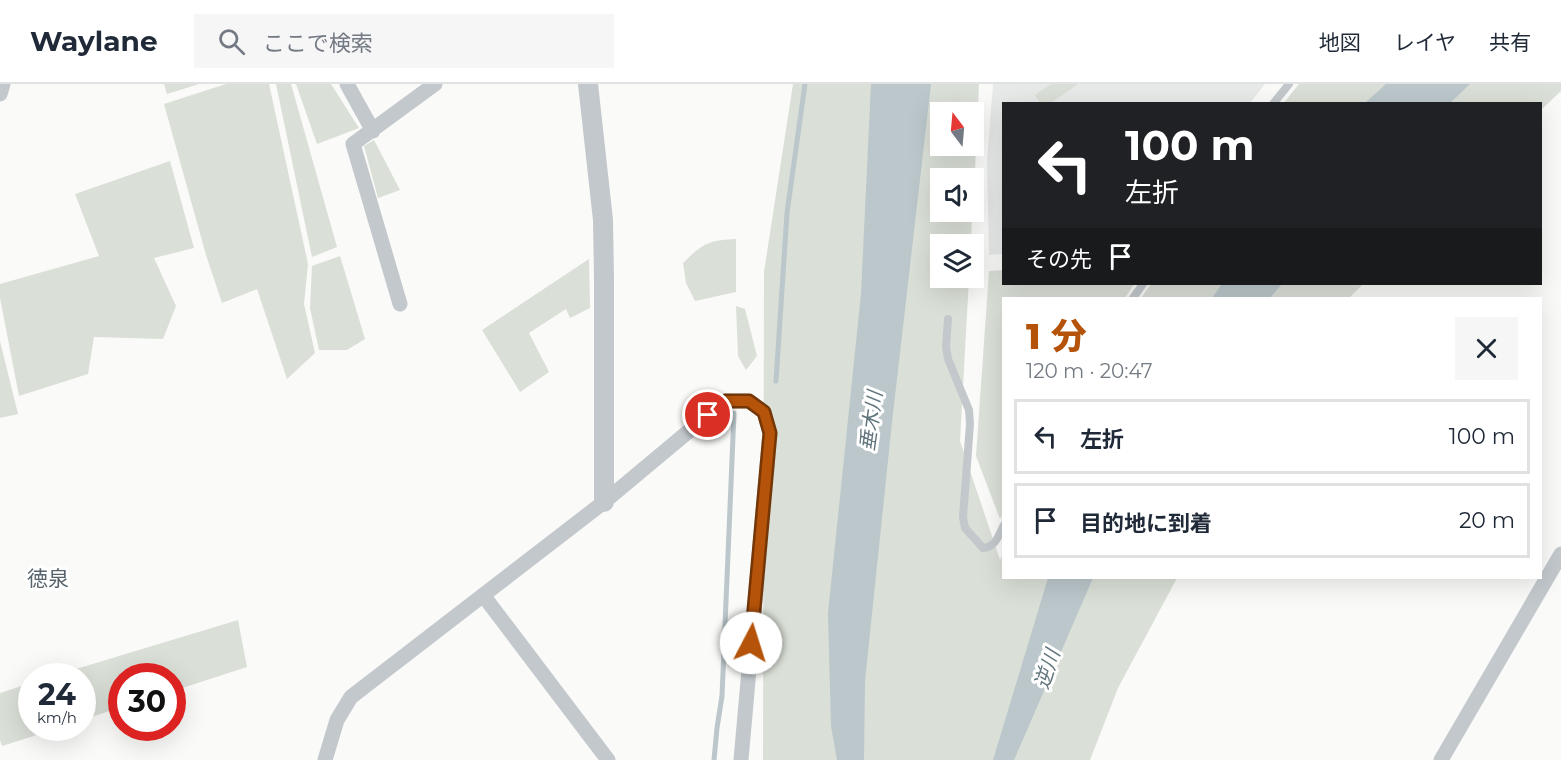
<!DOCTYPE html>
<html lang="ja">
<head>
<meta charset="utf-8">
<style>
  :root { --surface:#fff; --page:#f6f6f7; --text:#1f2937; --muted:#747a83; --line:#e0e1e3; --accent:#b45309 }
  body { margin:0; font-family:Montserrat,"Noto Sans JP",sans-serif; background:var(--page); color:var(--text); height:100vh; display:flex; flex-direction:column; font-size:22px; white-space:nowrap }
  * { box-sizing:border-box; margin:0 }
  p { font-size:20px; color:var(--muted) }
  .icon { flex:none; width:33px; height:33px; fill:none; stroke:currentColor; stroke-width:2; stroke-linecap:round; stroke-linejoin:round }
  .map { position:relative; flex:1; overflow:hidden }
  .side { position:absolute; left:1002px; top:213px; width:540px; height:282px; display:flex; flex-direction:column; background:var(--surface); border-radius:0px; box-shadow:0 6px 24px #0002 }
  .side>* { flex:none }
  .guide { position:absolute; left:1002px; top:18px; width:540px; height:183px; border-radius:0px; box-shadow:0 6px 24px #0002; background:#202124; color:#fff; overflow:hidden }
  .needle { width:39px; rotate:344deg }
  .controls { position:absolute; left:930px; top:18px; display:grid; gap:12px }
  .controls a { display:grid; place-items:center; width:54px; height:54px; border-radius:0px; background:var(--surface); box-shadow:0 6px 24px #0002; font-size:30px }
  .speed { position:absolute; left:18px; top:579px; display:flex; gap:12px; font-size:30px; font-weight:700; text-align:center }
  .speed>* { display:grid; place-content:center; width:78px; height:78px; border-radius:50%; background:var(--surface); box-shadow:0 6px 24px #0002; line-height:1 }
  .speed small { font-size:15px; font-weight:400 }
  .speed .limit { border:9px solid #d22; background:#fff; color:#111 }
  .pin { position:absolute; display:grid; place-items:center; width:51px; height:51px; color:#fff; margin:-26px; border:3px solid #fff; border-radius:50%; box-shadow:0 2px 6px #0007 }
  .me { position:absolute; width:66px; margin:-33px; rotate:5deg; stroke-linejoin:round; filter:drop-shadow(0 0 4px #0008) }
  .turn { display:flex; align-items:center; gap:21px; height:126px; padding:0 24px; font-size:27px }
  .turn .icon { width:78px; height:78px; stroke-width:2.5 }
  .turn b { display:block; font-size:42px; line-height:51px }
  .then { display:flex; align-items:center; height:57px; padding:0 24px; background:#0003; gap:12px; font-size:22px }
  .round { display:grid; place-items:center; flex:none; width:63px; height:63px; border-radius:0px; background:var(--page) }
  .head { display:flex; align-items:center; justify-content:space-between; height:102px; padding:0 24px }
  h1 { font-size:36px; font-weight:800; line-height:45px; color:var(--accent) }
  ul { padding:0; list-style:none }
  li { display:flex; align-items:center; gap:18px; height:75px; margin:0 12px 9px; padding:0 12px; border:3px solid var(--line); border-radius:0px }
  li div { flex:1 }
  li b { display:block; font-size:22px }
  li em { font-style:normal }
  header { display:flex; align-items:center; gap:36px; box-sizing:border-box; height:84px; padding:0 30px; background:var(--surface); border-bottom:2px solid var(--line) }
  header strong { font-size:28px }
  nav { display:flex; gap:33px; margin-inline-start:auto; font-size:21px }
  .search { width:420px; height:54px; background:var(--page); display:flex; align-items:center; gap:15px; box-sizing:border-box; padding:0 21px; border-radius:0px; color:var(--muted); font-size:22px }
  .map>svg:first-child { display:block }
</style>
</head>
<body>
<header>
<strong>Waylane</strong>
<div class="search"><svg class="icon" aria-label="search" viewBox="0 0 24 24"><circle cx="10" cy="10" r="6"/><path d="M15 15l6 6"/></svg>ここで検索</div>
<nav><a>地図</a><a>レイヤ</a><a>共有</a></nav>
</header>
<div class="map">
<svg width="1561" height="676" viewBox="0 0 1561 676">
  <rect width="100%" height="100%" fill="#fafaf8"/>
  <!-- built -->
  <path fill="#e8e9e9" d="M 993,0 L 1265,0 L 1250,19 L 1004,20 L 1003,170 L 989,171 L 987,77 Z"/>
  <!-- green -->
  <path fill="#dadfd7" fill-rule="evenodd" d="M 164,0 L 199,0 L 167,10 Z
    M 226,0 L 269,0 L 308,180 L 304,220 L 315,269 L 287,295 L 257,205 L 222,219 L 206,171 L 164,20 Z
    M 276,0 L 291,0 L 337,163 L 312,173 Z
    M 296,0 L 331,0 L 359,44 L 317,60 Z
    M 793,0 L 979,0 L 974,108 L 974,94 L 940,94 L 940,128 L 972,128 L 971,160 L 940,160 L 940,194 L 969,194 L 960,357 L 1000,476 L 1003,470 L 1004,494 L 1177,494 L 1118,604 L 1090,676 L 763,676 L 764,188 ZM 940,28 L 974,28 L 974,62 L 940,62 Z
    M 1051,0 L 1078,0 L 1051,19 L 1040,19 L 1035,11 Z
    M 1299,0 L 1561,0 L 1561,7 L 1541,26 L 1540,20 L 1283,20 Z
    M 374,56 L 400,106 L 378,114 L 364,62 Z
    M 170,77 L 194,164 L 154,174 L 176,222 L 163,255 L 94,253 L 88,290 L 19,312 L 0,214 L 0,200 L 99,172 L 75,110 Z
    M 736,155 L 736,208 L 695,217 L 686,199 L 683,179 C 702,160 709,156 736,155 Z
    M 340,172 L 365,255 L 347,266 L 319,266 L 310,224 L 312,182 Z
    M 589,175 L 590,224 L 570,234 L 566,225 L 529,249 L 549,288 L 520,308 L 482,246 Z
    M 1003,186 L 1004,200 L 1134,200 L 1125,214 L 1004,214 L 1004,428 L 1000,435 L 976,372 L 989,187 Z
    M 1151,200 L 1363,200 L 1349,214 L 1141,214 Z
    M 736,222 L 745,225 L 757,272 L 746,286 L 738,272 Z
    M 0,257 L 18,330 L 0,334 Z
    M 238,536 L 247,583 L 173,607 L 172,592 L 122,592 L 121,623 L 83,636 L 82,592 L 53,592 Z
    M 31,599 L 32,644 L 59,644 L 2,662 L 0,656 L 0,609 Z"/>
  <!-- water -->
  <path fill="#bbc7cb" d="M 871,0 L 931,0 L 892,338 L 865,597 L 864,676 L 837,676 L 831,642 L 828,529 L 861,210 Z
    M 1386,0 L 1470,0 L 1450,19 L 1365,19 Z
    M 1222,200 L 1282,200 L 1270,214 L 1212,214 Z
    M 1048,494 L 1093,494 L 1014,676 L 993,676 Z"/>
  <g fill="none" stroke-linecap="round" stroke-linejoin="round">
    <!-- stream -->
    <path stroke="#bbc7cb" stroke-width="5" d="M 776,297 L 787,129 L 805,0
      M 714,676 L 717,644 L 722,612 L 734,329"/>
    <!-- service -->
    <path stroke="#c3c8cc" stroke-width="8" d="M 1273,20 L 1289,0
      M 1133,214 L 1143,200
      M 948,235 L 946,263 L 948,275 L 969,326 L 970,340 L 963,433 L 965,444 L 983,464 C 996,463 998,452 1004,441"/>
    <!-- minor -->
    <path stroke="#c3c8cc" stroke-width="15" d="M 347,0 L 373,47
      M 0,10 L 3,0
      M 400,220 L 353,60 L 435,0
      M 483,511 L 608,676
      M 325,676 L 337,636 L 351,613 L 604,418 L 725,317 L 749,317 L 764,328 L 770,349 L 741,676
      M 1441,676 L 1561,470"/>
    <!-- tertiary -->
    <path stroke="#c3c8cc" stroke-width="20" d="M 588,0 L 603,136 L 604,194 L 604,418"/>
  </g>
  <g fill="none" stroke-linecap="round" stroke-linejoin="round">
    <defs>
      <path id="route" d="M 708,331 L 725,317 L 749,317 L 764,328 L 770,349 L 751,559"/>
    </defs>
    <!-- route casing -->
    <use href="#route" stroke="#753606" stroke-width="15"/>
    <!-- route -->
    <use href="#route" stroke="#b45309" stroke-width="10"/>
  </g>
  <g text-anchor="middle" stroke-width="6" stroke-linejoin="round" paint-order="stroke">
    <!-- water labels -->
    <g font-size="20" font-style="italic" fill="#60757c" stroke="#fff">
      <text transform="translate(871 337) rotate(-82)" y="7">垂木川</text>
      <text transform="translate(1047 585) rotate(-72)" y="7">逆川</text>
    </g>
    <!-- quarter labels -->
    <g font-size="21" fill="#57646e" stroke="#fff">
      <text x="48" y="502">徳泉</text>
    </g>
  </g>
</svg>
<div class="controls">
<a><svg class="needle" viewBox="-14 -14 28 28"><path d="M0-13l5 13h-10z" fill="#e53935"/><path d="M0 13l5-13h-10z" fill="#747a83"/></svg></a>
<a><svg class="icon" aria-label="sound" viewBox="0 0 24 24"><path d="M4 9h4l5-4v14l-5-4H4zM17 9q2 3 0 6"/></svg></a>
<a><svg class="icon" aria-label="layers" viewBox="0 0 24 24"><path d="M12 4l9 5-9 5-9-5zM3 14l9 5 9-5"/></svg></a>
</div>
<div class="speed"><div>24<small>km/h</small></div><div class="limit">30</div></div>
<div class="pin" style="left:708px;top:331px;background:#d93025"><svg class="icon" aria-label="arrive" viewBox="0 0 24 24"><path d="M6 21V4h12l-3 4 3 4H6"/></svg></div>
<svg class="me" style="left:751px;top:559px" viewBox="-20 -20 40 40"><circle r="19" fill="#fff"/><path d="M0-13L10 11 0 6-10 11z" fill="#b45309"/></svg>
<div class="guide">
<div class="turn"><svg class="icon" aria-label="left" viewBox="0 0 24 24"><path d="M17 20v-9H6M10 6l-5 5 5 5"/></svg><div><b>100 m</b>左折</div></div>
<div class="then">その先<svg class="icon" aria-label="arrive" viewBox="0 0 24 24"><path d="M6 21V4h12l-3 4 3 4H6"/></svg></div>
</div>
<section class="side">
<div class="head"><div><h1>1 分</h1><p>120 m · 20:47</p></div><a class="round"><svg class="icon" aria-label="close" viewBox="0 0 24 24"><path d="M6 6l12 12M18 6L6 18"/></svg></a></div>
<ul>
<li><svg class="icon" aria-label="left" viewBox="0 0 24 24"><path d="M17 20v-9H6M10 6l-5 5 5 5"/></svg><div><b>左折</b></div><em>100 m</em></li>
<li><svg class="icon" aria-label="arrive" viewBox="0 0 24 24"><path d="M6 21V4h12l-3 4 3 4H6"/></svg><div><b>目的地に到着</b></div><em>20 m</em></li>
</ul>
</section>
</div>
</body>
</html>
